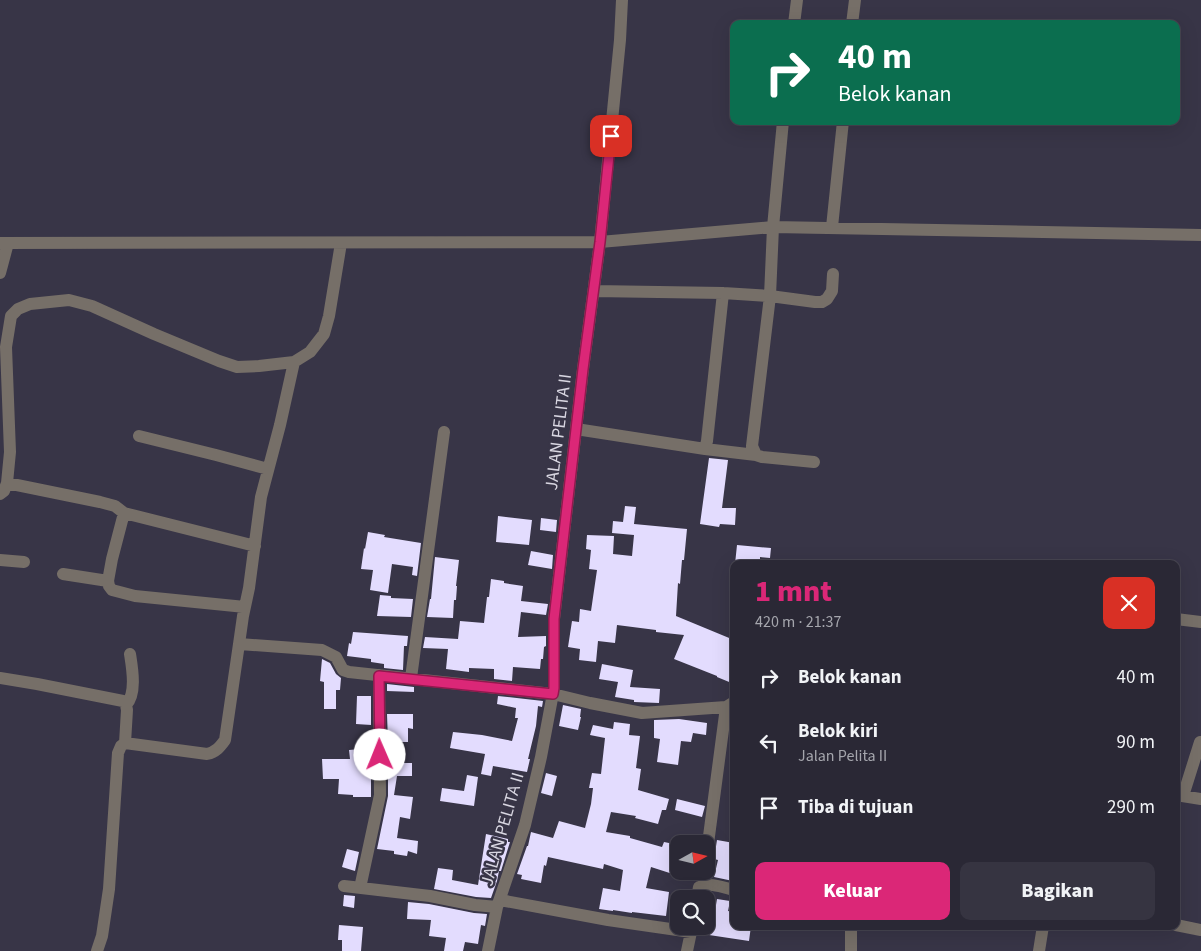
<!DOCTYPE html>
<html lang="id">
<head>
<meta charset="utf-8">
<style>
  :root { --surface:#2a2835; --page:#363441; --text:#f1f3f6; --muted:#a5a6ad; --line:#464450; --accent:#db2777 }
  body { margin:0; font-family:"Source Sans 3",sans-serif; background:var(--page); color:var(--text); height:100vh; display:flex; flex-direction:column; font-size:19px; white-space:nowrap }
  * { box-sizing:border-box; margin:0 }
  p { font-size:16px; color:var(--muted) }
  .icon { flex:none; width:28px; height:28px; fill:none; stroke:currentColor; stroke-width:2; stroke-linecap:round; stroke-linejoin:round }
  .map { position:relative; flex:1; overflow:hidden }
  .panel { position:absolute; left:730px; top:560px; width:450px; height:370px; display:flex; flex-direction:column; background:var(--surface); border-radius:10px; box-shadow:0 5px 20px #0002,0 0 0 1px var(--line) }
  .panel>* { flex:none }
  .guide { position:absolute; left:730px; top:20px; width:450px; height:105px; border-radius:10px; box-shadow:0 5px 20px #0002,0 0 0 1px var(--line); background:#0b6e4f; color:#fff; overflow:hidden }
  .needle { width:32px; rotate:82deg }
  .controls { position:absolute; left:670px; top:835px; display:grid; gap:10px }
  .controls a { display:grid; place-items:center; width:45px; height:45px; border-radius:10px; background:var(--surface); box-shadow:0 5px 20px #0002,0 0 0 1px var(--line); font-size:25px }
  .pin { position:absolute; display:grid; place-items:center; width:42px; height:42px; color:#fff; margin:-21px; border-radius:10px; box-shadow:0 2px 8px #0006 }
  .me { position:absolute; width:55px; margin:-28px; rotate:359deg; stroke-linejoin:round; filter:drop-shadow(0 0 4px #0008) }
  .turn { display:flex; align-items:center; gap:18px; height:105px; padding:0 25px; font-size:22px }
  .turn .icon { width:65px; height:65px; stroke-width:2.5 }
  .turn b { display:block; font-size:35px; line-height:42px }
  .round { display:grid; place-items:center; flex:none; width:52px; height:52px; border-radius:10px; background:var(--page) }
  .overview { display:flex; align-items:center; justify-content:space-between; height:85px; padding:0 25px }
  h1 { font-size:30px; font-weight:800; line-height:38px; color:var(--accent) }
  .primary-button { display:flex; gap:10px; margin-top:auto; padding:10px 25px }
  .primary-button a { flex:1; height:58px; border-radius:10px; background:var(--accent); color:#fff; font-size:20px; font-weight:800; line-height:58px; text-align:center }
  .primary-button a+a { background:var(--page); color:var(--text) }
  ul { padding:0; list-style:none }
  li { display:flex; align-items:center; gap:15px; height:65px; padding:0 25px }
  li div { flex:1 }
  li b { display:block; font-size:19px }
  li em { font-style:normal }
  .map>svg:first-child { display:block }
</style>
</head>
<body>
<div class="map">
<svg width="1201" height="951" viewBox="0 0 1201 951">
  <rect width="100%" height="100%" fill="#383547"/>
  <!-- building -->
  <path fill="#e3dcfe" d="M 709,458 L 728,460 L 722,508 L 736,508 L 735,525 L 720,524 L 719,527 L 700,524 Z
    M 625,506 L 636,507 L 634,524 L 687,529 L 684,560 L 682,560 L 680,584 L 678,583 L 676,616 L 734,640 L 734,684 L 717,677 L 717,676 L 674,659 L 684,635 L 656,632 L 656,630 L 617,625 L 615,643 L 598,641 L 596,662 L 579,660 L 580,649 L 568,647 L 572,621 L 579,622 L 580,609 L 591,611 L 597,570 L 589,569 L 591,550 L 586,549 L 587,535 L 614,536 L 613,554 L 632,556 L 634,535 L 612,533 L 613,521 L 623,522 Z
    M 498,516 L 532,520 L 529,545 L 496,542 Z
    M 541,518 L 557,520 L 556,532 L 540,530 Z
    M 368,532 L 385,535 L 384,537 L 421,543 L 417,576 L 412,575 L 413,567 L 392,564 L 388,593 L 370,590 L 373,570 L 361,569 L 364,548 L 365,549 Z
    M 737,545 L 771,548 L 770,558 L 760,557 L 760,564 L 735,564 Z
    M 531,551 L 553,555 L 552,569 L 528,565 Z
    M 435,557 L 459,560 L 456,586 L 457,586 L 456,600 L 454,600 L 453,618 L 427,617 L 430,599 L 431,599 Z
    M 491,579 L 504,581 L 504,583 L 523,586 L 521,601 L 548,604 L 546,615 L 521,612 L 518,637 L 546,636 L 546,646 L 544,647 L 543,659 L 541,659 L 540,669 L 513,667 L 512,681 L 494,679 L 494,669 L 469,668 L 469,672 L 446,669 L 448,649 L 423,648 L 425,637 L 458,639 L 460,621 L 484,623 L 487,597 L 489,597 Z
    M 380,595 L 391,596 L 391,598 L 413,599 L 411,617 L 377,616 Z
    M 353,632 L 408,636 L 407,646 L 404,646 L 403,670 L 384,668 L 384,664 L 371,662 L 371,659 L 347,656 L 349,643 L 351,644 Z
    M 322,659 L 330,663 L 336,674 L 341,678 L 340,690 L 336,690 L 336,709 L 324,709 L 324,682 L 320,681 Z
    M 602,664 L 633,670 L 630,687 L 660,689 L 659,703 L 634,702 L 634,700 L 615,697 L 618,682 L 599,679 Z
    M 387,684 L 414,687 L 414,692 L 387,691 Z
    M 357,696 L 371,696 L 371,725 L 356,724 Z
    M 498,696 L 543,701 L 542,707 L 538,706 L 536,726 L 528,759 L 530,759 L 527,772 L 493,766 L 491,776 L 481,774 L 485,754 L 450,748 L 453,732 L 482,735 L 512,741 L 518,718 L 515,718 L 516,708 L 497,704 Z
    M 563,705 L 581,709 L 580,717 L 581,717 L 578,730 L 559,726 Z
    M 387,714 L 413,714 L 413,729 L 408,728 L 408,742 L 388,742 Z
    M 679,719 L 707,723 L 706,735 L 693,733 L 691,742 L 681,741 L 678,765 L 657,762 L 660,739 L 654,738 L 654,720 Z
    M 614,722 L 630,724 L 629,735 L 640,736 L 636,768 L 641,769 L 638,790 L 669,799 L 666,810 L 662,810 L 658,824 L 635,818 L 636,816 L 611,812 L 606,832 L 630,836 L 630,838 L 662,847 L 664,842 L 679,845 L 679,876 L 651,867 L 646,888 L 669,892 L 666,916 L 632,912 L 632,913 L 613,910 L 613,911 L 599,909 L 603,888 L 620,891 L 623,870 L 604,864 L 603,869 L 548,857 L 546,866 L 544,865 L 541,883 L 521,879 L 522,875 L 517,874 L 527,846 L 528,846 L 531,832 L 553,838 L 559,821 L 585,828 L 591,804 L 593,788 L 589,788 L 592,773 L 601,774 L 605,738 L 590,735 L 593,725 L 613,729 Z
    M 371,748 L 371,797 L 353,797 L 353,795 L 338,794 L 339,779 L 323,779 L 322,759 L 350,759 L 349,750 Z
    M 388,763 L 412,763 L 412,776 L 397,776 L 394,795 L 413,797 L 410,819 L 400,817 L 397,838 L 418,841 L 417,854 L 408,851 L 407,856 L 394,854 L 394,851 L 377,849 L 388,796 Z
    M 546,773 L 557,776 L 552,796 L 541,793 Z
    M 467,775 L 478,777 L 474,806 L 440,801 L 442,788 L 464,791 Z
    M 677,799 L 705,806 L 702,817 L 675,810 Z
    M 486,834 L 508,839 L 508,842 L 510,842 L 501,871 L 499,871 L 497,881 L 491,898 L 476,897 L 434,889 L 438,868 L 453,870 L 452,880 L 478,885 Z
    M 717,840 L 734,843 L 734,879 L 733,881 L 714,877 L 718,860 L 714,859 Z
    M 347,849 L 359,852 L 355,871 L 342,867 Z
    M 344,895 L 355,896 L 354,908 L 343,906 Z
    M 717,899 L 730,901 L 728,911 L 734,912 L 734,926 L 751,926 L 749,941 L 709,935 L 711,923 L 713,923 Z
    M 408,902 L 429,904 L 474,913 L 487,914 L 485,926 L 481,925 L 478,944 L 465,942 L 463,951 L 444,951 L 446,938 L 429,936 L 431,920 L 407,919 Z
    M 339,925 L 363,927 L 361,951 L 342,951 L 342,940 L 338,940 Z"/>
  <g fill="none" stroke-linecap="round" stroke-linejoin="round">
    <!-- minor -->
    <path stroke="#766f68" stroke-width="12" d="M 794,24 L 797,0
      M 852,24 L 855,0
      M 783,121 L 773,227 L 770,296 L 752,446 L 756,455 L 762,457 L 814,462
      M 832,227 L 843,121
      M 0,243 L 600,242 L 773,227 L 1201,235
      M 0,273 L 8,243
      M 723,293 L 770,296 L 815,302 L 822,302 L 827,299 L 832,291 L 833,274
      M 576,429 L 705,449 L 707,441 L 723,293 L 594,291
      M 139,436 L 216,455 L 268,469
      M 705,449 L 756,455
      M 7,483 L 100,502 L 115,506 L 124,513 L 112,559 L 108,581 L 109,586 L 112,590 L 135,596 L 245,607
      M 0,494 L 4,491 L 7,483 L 10,452 L 6,347 L 11,316 L 18,309 L 30,304 L 69,300 L 92,306 L 154,334 L 219,361 L 237,367 L 259,366 L 294,362 L 310,352 L 324,334 L 329,316 L 341,243
      M 124,513 L 255,546
      M 0,560 L 24,562
      M 63,574 L 108,581
      M 1176,619 L 1201,622
      M 239,644 L 243,616 L 249,588 L 261,497 L 280,425 L 294,362
      M 0,678 L 37,684 L 123,701 L 126,705 L 127,710 L 125,743
      M 411,678 L 444,432
      M 126,705 C 137,694 132,667 130,654
      M 1176,795 L 1201,799
      M 1183,796 L 1200,742
      M 706,859 L 726,707
      M 344,886 L 430,896 L 475,905 L 497,907
      M 360,888 L 380,795 L 379,675
      M 697,899 L 699,887 C 709,882 722,887 734,890
      M 500,900 L 608,920 L 691,932 L 687,951
      M 1176,925 L 1201,930
      M 97,951 L 102,936 L 109,889 L 118,753 L 121,746 L 125,743 L 207,754 C 216,752 220,747 225,740 L 239,644 L 322,650 L 336,657 L 343,670 L 349,672 L 553,694 L 590,703 L 642,713 L 726,707 L 734,702
      M 488,951 L 497,907 L 525,825 L 541,757 L 554,688 L 554,619 L 583,369 L 600,242 L 620,40 L 622,0
      M 851,951 L 851,926
      M 1039,951 L 1043,926"/>
  </g>
  <g fill="none" stroke-linecap="round" stroke-linejoin="round">
    <defs>
      <path id="route" d="M 380,755 L 379,676 L 553,694 L 554,688 L 554,619 L 583,369 L 600,242 L 611,136"/>
    </defs>
    <!-- route casing -->
    <use href="#route" stroke="#8e194d" stroke-width="12"/>
    <!-- route -->
    <use href="#route" stroke="#db2777" stroke-width="9"/>
  </g>
  <g text-anchor="middle" stroke-width="5" stroke-linejoin="round" paint-order="stroke">
    <!-- street labels -->
    <g font-size="18" fill="#d8d6e1" stroke="#383547">
      <text transform="translate(558 432) rotate(-83)" y="6">JALAN PELITA II</text>
      <text transform="translate(502 829) rotate(-74)" y="6">JALAN PELITA II</text>
    </g>
  </g>
</svg>
<div class="controls">
<a><svg class="needle" viewBox="-14 -14 28 28"><path d="M0-13l5 13h-10z" fill="#e53935"/><path d="M0 13l5-13h-10z" fill="#a5a6ad"/></svg></a>
<a><svg class="icon" aria-label="search" viewBox="0 0 24 24"><circle cx="10" cy="10" r="6"/><path d="M15 15l6 6"/></svg></a>
</div>
<div class="pin" style="left:611px;top:136px;background:#d93025"><svg class="icon" aria-label="arrive" viewBox="0 0 24 24"><path d="M6 21V4h12l-3 4 3 4H6"/></svg></div>
<svg class="me" style="left:380px;top:755px" viewBox="-20 -20 40 40"><circle r="19" fill="#fff"/><path d="M0-13L10 11 0 6-10 11z" fill="#db2777"/></svg>
<div class="guide">
<div class="turn"><svg class="icon" aria-label="right" viewBox="0 0 24 24"><path d="M7 20v-9h11M14 6l5 5-5 5"/></svg><div><b>40 m</b>Belok kanan</div></div>
</div>
<section class="panel">
<div class="overview"><div><h1>1 mnt</h1><p>420 m · 21:37</p></div><a class="round" style="background:#d93025;color:#fff"><svg class="icon" aria-label="close" viewBox="0 0 24 24"><path d="M6 6l12 12M18 6L6 18"/></svg></a></div>
<ul>
<li><svg class="icon" aria-label="right" viewBox="0 0 24 24"><path d="M7 20v-9h11M14 6l5 5-5 5"/></svg><div><b>Belok kanan</b></div><em>40 m</em></li>
<li><svg class="icon" aria-label="left" viewBox="0 0 24 24"><path d="M17 20v-9H6M10 6l-5 5 5 5"/></svg><div><b>Belok kiri</b><p>Jalan Pelita II</p></div><em>90 m</em></li>
<li><svg class="icon" aria-label="arrive" viewBox="0 0 24 24"><path d="M6 21V4h12l-3 4 3 4H6"/></svg><div><b>Tiba di tujuan</b></div><em>290 m</em></li>
</ul>
<div class="primary-button"><a>Keluar</a><a>Bagikan</a></div>
</section>
</div>
</body>
</html>
